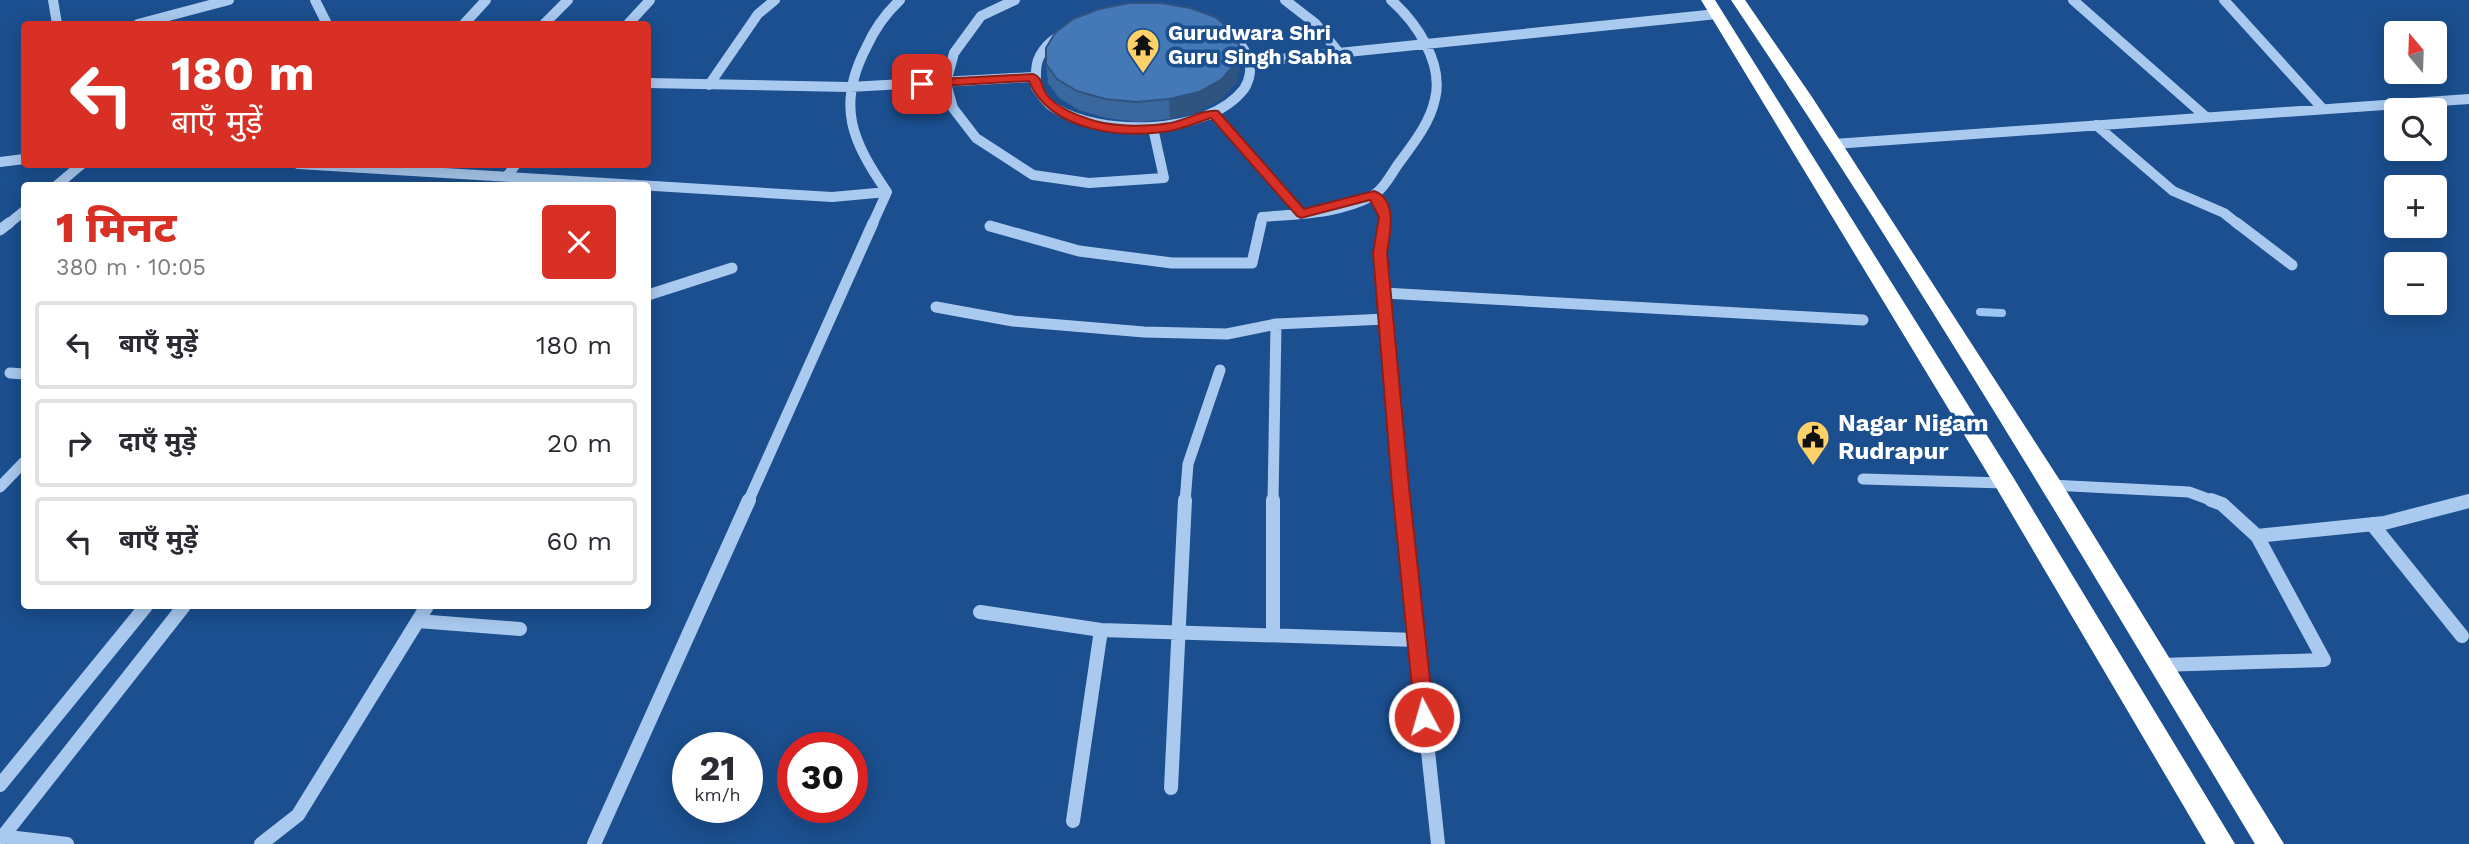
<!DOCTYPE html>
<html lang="hi">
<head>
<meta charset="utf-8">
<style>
  :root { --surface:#fff; --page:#f2f2f3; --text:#2b2b33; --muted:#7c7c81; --line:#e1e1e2; --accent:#d93025 }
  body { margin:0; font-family:"Work Sans","Noto Sans Devanagari",sans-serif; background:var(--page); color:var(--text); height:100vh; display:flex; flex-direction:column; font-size:26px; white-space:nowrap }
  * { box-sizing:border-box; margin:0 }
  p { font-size:23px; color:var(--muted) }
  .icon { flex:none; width:38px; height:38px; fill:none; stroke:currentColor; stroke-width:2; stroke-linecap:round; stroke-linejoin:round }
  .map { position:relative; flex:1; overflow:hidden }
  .sheet { position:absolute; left:21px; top:182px; width:630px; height:427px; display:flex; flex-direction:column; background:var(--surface); border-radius:7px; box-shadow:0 4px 18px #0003 }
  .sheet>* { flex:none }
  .banner { position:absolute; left:21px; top:21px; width:630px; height:147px; border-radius:7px; box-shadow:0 4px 18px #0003; background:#d93025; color:#fff; overflow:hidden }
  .needle { width:46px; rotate:341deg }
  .fabs { position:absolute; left:2384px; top:21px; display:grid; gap:14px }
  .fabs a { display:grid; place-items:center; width:63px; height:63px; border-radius:7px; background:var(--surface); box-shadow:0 4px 18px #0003; font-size:35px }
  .speed { position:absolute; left:672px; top:732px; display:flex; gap:14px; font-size:35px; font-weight:700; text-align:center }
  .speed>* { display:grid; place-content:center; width:91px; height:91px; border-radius:50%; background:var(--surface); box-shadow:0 4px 18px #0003; line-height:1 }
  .speed small { font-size:18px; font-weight:400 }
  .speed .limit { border:10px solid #d22; background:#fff; color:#111 }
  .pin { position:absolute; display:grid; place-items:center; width:60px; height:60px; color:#fff; margin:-30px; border-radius:14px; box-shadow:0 4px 10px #0006 }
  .me { position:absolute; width:77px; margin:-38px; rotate:354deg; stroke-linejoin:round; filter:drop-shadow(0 0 5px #0008) }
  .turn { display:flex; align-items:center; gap:24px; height:147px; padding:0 35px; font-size:32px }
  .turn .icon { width:91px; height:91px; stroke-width:2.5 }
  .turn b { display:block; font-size:49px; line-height:60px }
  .round { display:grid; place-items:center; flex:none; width:74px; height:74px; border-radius:7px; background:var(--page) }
  .head { display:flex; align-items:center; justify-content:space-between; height:119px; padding:0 35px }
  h1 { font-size:42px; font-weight:800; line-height:52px; color:var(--accent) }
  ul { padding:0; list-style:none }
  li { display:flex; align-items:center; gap:21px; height:88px; margin:0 14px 10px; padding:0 21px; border:4px solid var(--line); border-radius:7px }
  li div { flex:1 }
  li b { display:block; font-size:26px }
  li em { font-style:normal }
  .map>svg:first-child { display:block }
</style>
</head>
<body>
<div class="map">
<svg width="2469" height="844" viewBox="0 0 2469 844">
  <rect width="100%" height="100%" fill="#1b4f8f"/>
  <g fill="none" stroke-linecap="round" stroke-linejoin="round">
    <!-- stream -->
    <path stroke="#9cc4f0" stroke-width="8" d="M 1980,312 L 2002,313"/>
    <!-- minor-far2 -->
    <path stroke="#a9c9ee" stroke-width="10" d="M 53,0 L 57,24
      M 315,0 L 327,24
      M 1015,0 L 981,16 L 954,53 L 946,83 L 953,108 L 976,138 L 1033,175 L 1089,183 L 1164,178 L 1153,128
      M 1285,0 L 1316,24 L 1340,54
      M 2073,0 L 2206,117
      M 2224,0 L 2322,108
      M 1134,16 C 1170,16 1233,16 1248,58 C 1252,68 1250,80 1244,89 C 1208,136 1099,137 1053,107 C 1046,103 1041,94 1036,87 C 1036,79 1035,68 1038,60 C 1051,26 1103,20 1134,16 Z
      M 138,24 L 229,0
      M 464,24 L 486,0
      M 544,24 L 568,0
      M 628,24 L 650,0
      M 1251,62 L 1717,14
      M 648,83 L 849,87 L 1033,77
      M 709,85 L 758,14 L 775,0
      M 1213,114 L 1302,214
      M 2096,125 L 2173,191 L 2224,213 L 2239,225
      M 1834,144 L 2469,99
      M 0,162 L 24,159
      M 298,164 L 832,197 L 887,192
      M 56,186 L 82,164
      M 500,186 L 516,164
      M 887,192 C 852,141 836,106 866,48 C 874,30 886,13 900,0
      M 1374,195 L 1385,217 L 1384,225
      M 7,225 L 24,211
      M 872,225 L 887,192
      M 1260,225 L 1262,217 C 1297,214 1340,214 1372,196 C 1384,189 1391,174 1399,163 C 1413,144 1430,123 1435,99 C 1444,63 1416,22 1391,0"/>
    <!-- minor-far1 -->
    <path stroke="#a9c9ee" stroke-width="11" d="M 1384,223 L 1380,253 L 1402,502
      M 2237,223 L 2292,265
      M 990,226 L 1079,251 L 1172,263 L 1252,263 L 1261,223
      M 0,230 L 9,223
      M 1384,293 L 1863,320
      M 648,295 L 732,268
      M 936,307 L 1013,321 L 1144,332 L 1227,334 L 1276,324 L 1386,319
      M 10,373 L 24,374
      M 1863,479 L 2005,483
      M 2051,485 L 2189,492 L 2216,502
      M 0,487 L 24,462
      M 748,502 L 873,223
      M 1185,502 L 1188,464 L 1220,370
      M 1273,502 L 1276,324
      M 2466,502 L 2469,501"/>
    <!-- minor -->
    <path stroke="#a9c9ee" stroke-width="14" d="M 1273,500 L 1273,634
      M 1401,500 L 1438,844
      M 2372,524 L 2462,636
      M 2257,536 L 2384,523 L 2469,501
      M 980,612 L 1101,630 L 1416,640
      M 418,621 L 520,629
      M 2160,665 L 2324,660 L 2257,536 L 2222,504 L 2211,500
      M 0,785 L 146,606
      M 1171,788 L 1185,500
      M 1073,821 L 1101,630
      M 0,836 L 67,844
      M 0,840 L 184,606
      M 261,844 L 298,815 L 427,606
      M 594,844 L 749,500"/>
    <!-- highway -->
    <path fill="#fff" fill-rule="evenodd" d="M 1701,0 L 1715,0 L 2013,477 L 2235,844 L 2206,844 L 1997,489 Z
      M 1731,0 L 1745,0 L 1812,97 L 2059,479 L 2284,844 L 2255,844 C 2085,560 1916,275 1731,0 Z"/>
  </g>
  <!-- wall -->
  <path fill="#3a679d" d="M 1240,47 L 1240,65 L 1236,82 L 1222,98 L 1199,111 L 1170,119 L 1138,122 L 1106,118 L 1079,110 L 1059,98 L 1048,83 L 1046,64 Z"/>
  <!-- shaded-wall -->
  <path fill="#305480" d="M 1240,47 L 1240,65 L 1236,82 L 1222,98 L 1199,111 L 1170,119 L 1169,99 Z"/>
  <!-- building -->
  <path fill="#4478b7" stroke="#305480" stroke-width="2" d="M 1129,3 L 1161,3 L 1190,8 L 1215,17 L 1232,31 L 1240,47 L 1236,63 L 1222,79 L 1199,92 L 1169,99 L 1137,102 L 1105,99 L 1077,91 L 1057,79 L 1046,64 L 1046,48 L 1055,33 L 1073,19 L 1099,9 Z"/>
  <!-- route -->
  <path fill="#d93025" stroke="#8d1f18" stroke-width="2" d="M 1033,74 C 1043,77 1041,88 1047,95 C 1058,109 1079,116 1095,121 C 1118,127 1147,127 1171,123 C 1186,120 1203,109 1218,111 L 1304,209 L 1374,191 C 1398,199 1390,234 1387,253 L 1409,487 L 1434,717 L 1431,723 L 1424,725 L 1417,723 L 1415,717 L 1392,487 L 1373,253 L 1379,217 L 1370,200 L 1301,218 L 1297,216 L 1211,118 C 1199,122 1187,127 1174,130 C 1125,140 1050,132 1029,81 L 922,87 L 916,84 L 922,80 Z"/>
  <!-- icons -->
  <defs>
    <symbol id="temple-pin" viewBox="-11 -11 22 30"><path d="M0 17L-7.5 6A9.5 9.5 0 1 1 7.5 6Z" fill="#ffd166" stroke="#1b4f8f"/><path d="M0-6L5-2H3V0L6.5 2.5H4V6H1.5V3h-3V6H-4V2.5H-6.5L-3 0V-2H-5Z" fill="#111"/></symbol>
    <symbol id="civic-pin" viewBox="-11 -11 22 30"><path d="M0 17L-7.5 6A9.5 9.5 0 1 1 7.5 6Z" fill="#ffd166" stroke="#1b4f8f"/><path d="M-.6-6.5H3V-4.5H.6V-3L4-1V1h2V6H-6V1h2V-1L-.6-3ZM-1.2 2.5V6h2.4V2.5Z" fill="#111"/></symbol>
  </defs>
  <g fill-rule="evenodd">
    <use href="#temple-pin" x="1124" y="26" width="38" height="52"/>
    <use href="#civic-pin" x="1794" y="418" width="38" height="52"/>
  </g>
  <g text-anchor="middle" stroke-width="7" stroke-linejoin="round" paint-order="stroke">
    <!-- far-poi labels -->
    <g font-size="21" font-weight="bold" fill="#fff" stroke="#1b4f8f" text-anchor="start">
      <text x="1168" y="40">Gurudwara Shri<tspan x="1168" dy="24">Guru Singh Sabha</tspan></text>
    </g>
    <!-- poi labels -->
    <g font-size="24" font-weight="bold" fill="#fff" stroke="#1b4f8f" text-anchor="start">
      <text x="1838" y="431">Nagar Nigam<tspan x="1838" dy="28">Rudrapur</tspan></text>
    </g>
  </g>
</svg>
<div class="fabs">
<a><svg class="needle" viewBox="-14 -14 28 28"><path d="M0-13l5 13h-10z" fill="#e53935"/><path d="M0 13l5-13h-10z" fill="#7c7c81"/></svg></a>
<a><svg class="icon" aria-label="search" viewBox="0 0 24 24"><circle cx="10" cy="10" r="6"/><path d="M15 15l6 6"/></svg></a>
<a>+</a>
<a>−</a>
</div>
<div class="speed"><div>21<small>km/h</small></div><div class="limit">30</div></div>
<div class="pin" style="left:922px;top:84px;background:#d93025"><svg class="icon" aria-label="arrive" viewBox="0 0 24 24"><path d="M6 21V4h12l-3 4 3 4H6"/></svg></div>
<svg class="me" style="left:1424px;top:717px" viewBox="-20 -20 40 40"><circle r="17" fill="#d93025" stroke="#fff" stroke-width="3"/><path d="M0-11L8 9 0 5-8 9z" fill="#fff"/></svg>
<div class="banner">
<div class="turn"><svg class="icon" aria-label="left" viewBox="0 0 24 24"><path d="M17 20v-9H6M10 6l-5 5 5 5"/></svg><div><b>180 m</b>बाएँ मुड़ें</div></div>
</div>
<section class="sheet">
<div class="head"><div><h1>1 मिनट</h1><p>380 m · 10:05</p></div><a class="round" style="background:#d93025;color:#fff"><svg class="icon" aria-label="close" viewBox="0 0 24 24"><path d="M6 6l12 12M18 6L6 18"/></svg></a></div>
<ul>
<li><svg class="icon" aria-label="left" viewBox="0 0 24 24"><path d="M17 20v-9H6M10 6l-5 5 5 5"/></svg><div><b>बाएँ मुड़ें</b></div><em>180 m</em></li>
<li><svg class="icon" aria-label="right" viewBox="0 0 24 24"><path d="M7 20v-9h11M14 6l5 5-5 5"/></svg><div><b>दाएँ मुड़ें</b></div><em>20 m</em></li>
<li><svg class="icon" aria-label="left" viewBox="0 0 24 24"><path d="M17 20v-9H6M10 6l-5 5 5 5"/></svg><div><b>बाएँ मुड़ें</b></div><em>60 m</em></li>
</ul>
</section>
</div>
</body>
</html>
